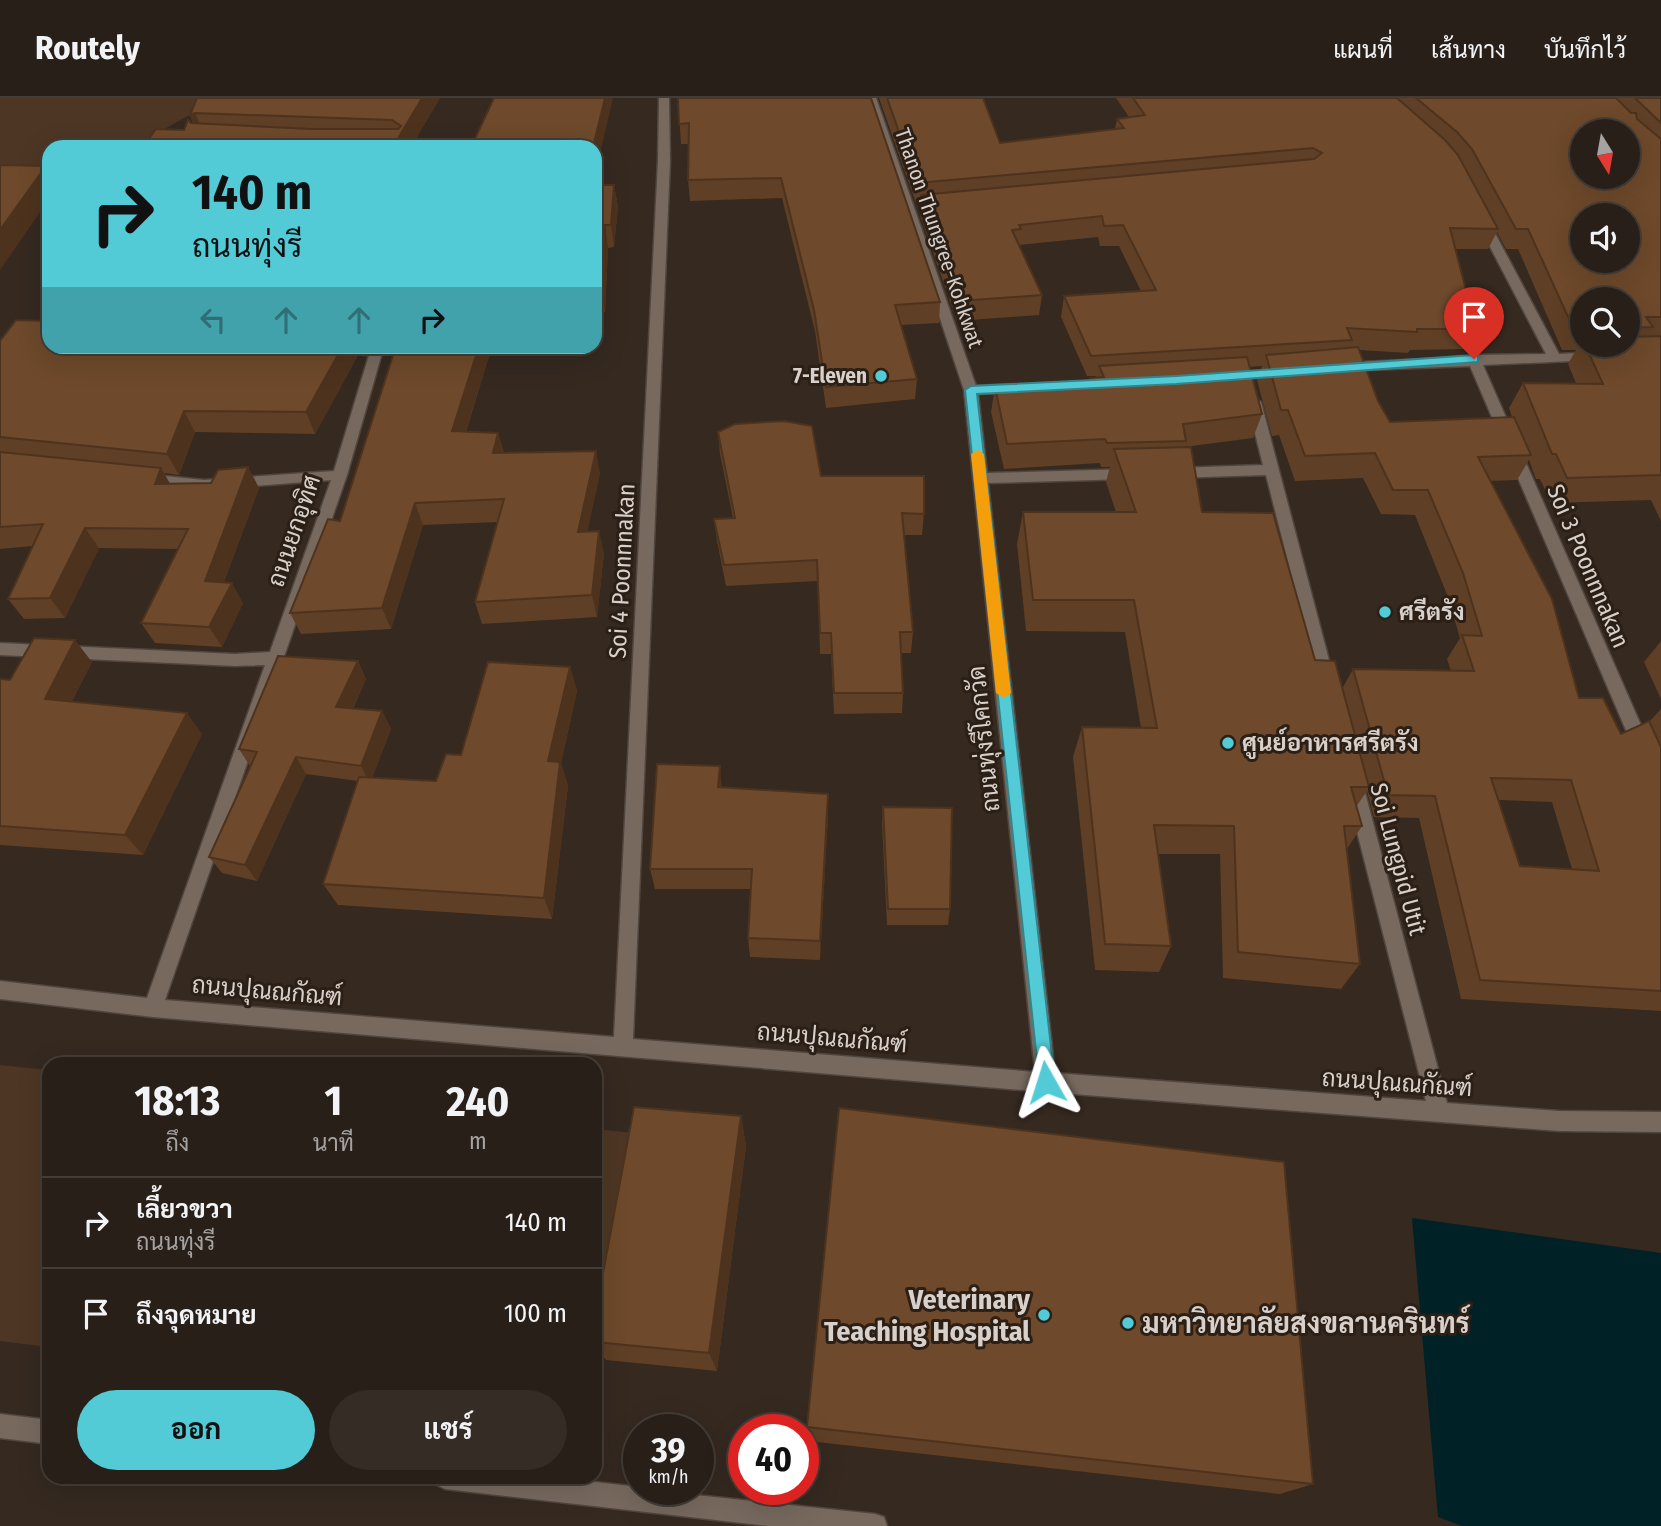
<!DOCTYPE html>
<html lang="th">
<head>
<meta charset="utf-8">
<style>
  :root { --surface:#281f18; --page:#342c25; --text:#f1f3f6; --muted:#a5a2a2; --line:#443d37; --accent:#52cbd7 }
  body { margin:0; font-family:"Fira Sans Condensed",Sarabun,sans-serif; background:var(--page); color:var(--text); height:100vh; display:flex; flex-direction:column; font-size:26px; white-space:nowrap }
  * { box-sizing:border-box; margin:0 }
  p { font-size:23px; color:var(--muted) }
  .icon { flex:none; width:38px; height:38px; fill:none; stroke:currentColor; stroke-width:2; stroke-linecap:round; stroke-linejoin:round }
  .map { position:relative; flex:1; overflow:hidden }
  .details { position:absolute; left:42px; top:959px; width:560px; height:427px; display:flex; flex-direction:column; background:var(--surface); border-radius:21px; box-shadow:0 7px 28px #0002,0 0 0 2px var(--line) }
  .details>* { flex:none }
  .banner { position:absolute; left:42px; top:42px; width:560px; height:214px; border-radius:21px; box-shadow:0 7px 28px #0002,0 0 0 2px var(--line); background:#52cbd7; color:#111; overflow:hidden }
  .needle { width:46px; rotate:169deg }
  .tools { position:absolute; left:1570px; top:21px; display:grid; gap:14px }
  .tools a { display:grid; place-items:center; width:70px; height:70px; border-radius:50%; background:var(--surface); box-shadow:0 7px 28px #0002,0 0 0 2px var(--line); font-size:35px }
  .speed { position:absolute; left:623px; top:1316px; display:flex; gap:14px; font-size:35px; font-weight:700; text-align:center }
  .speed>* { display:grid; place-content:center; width:91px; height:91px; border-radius:50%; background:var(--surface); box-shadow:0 7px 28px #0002,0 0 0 2px var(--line); line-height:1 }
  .speed small { font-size:18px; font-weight:400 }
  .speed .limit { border:10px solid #d22; background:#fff; color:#111 }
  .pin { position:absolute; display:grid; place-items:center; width:60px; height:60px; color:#fff; margin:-72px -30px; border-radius:50% 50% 50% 0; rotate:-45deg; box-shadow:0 0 7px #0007 }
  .pin .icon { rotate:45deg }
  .me { position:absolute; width:77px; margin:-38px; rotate:354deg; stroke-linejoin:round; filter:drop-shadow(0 0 5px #0008) }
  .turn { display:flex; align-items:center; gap:24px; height:147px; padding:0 35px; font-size:32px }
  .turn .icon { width:91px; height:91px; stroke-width:2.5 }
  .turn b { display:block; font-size:49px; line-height:60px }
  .lanes { display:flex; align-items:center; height:66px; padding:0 35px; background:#0003; justify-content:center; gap:35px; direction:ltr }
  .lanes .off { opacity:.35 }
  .eta { display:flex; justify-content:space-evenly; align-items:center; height:119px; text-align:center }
  .eta b { font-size:42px; font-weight:700; line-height:49px }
  .action { display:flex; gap:14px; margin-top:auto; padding:14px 35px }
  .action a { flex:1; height:80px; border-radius:42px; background:var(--accent); color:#111; font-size:28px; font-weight:700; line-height:80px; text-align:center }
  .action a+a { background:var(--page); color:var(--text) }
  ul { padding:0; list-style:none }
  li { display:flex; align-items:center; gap:21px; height:91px; padding:0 35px; border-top:2px solid var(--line) }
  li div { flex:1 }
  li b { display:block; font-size:26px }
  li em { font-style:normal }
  header { display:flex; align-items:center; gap:42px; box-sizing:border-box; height:98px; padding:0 35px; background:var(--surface); border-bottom:2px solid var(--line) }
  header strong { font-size:33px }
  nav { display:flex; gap:38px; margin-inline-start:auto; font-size:24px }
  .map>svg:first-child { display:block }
</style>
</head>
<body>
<header>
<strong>Routely</strong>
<nav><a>แผนที่</a><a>เส้นทาง</a><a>บันทึกไว้</a></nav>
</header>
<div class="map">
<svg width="1661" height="1428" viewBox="0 0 1661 1428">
  <rect width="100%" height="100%" fill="#352920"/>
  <!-- green -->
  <path fill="#4d3623" d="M 0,0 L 219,0 L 133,49 L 49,49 L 49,84 L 0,79 Z
    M 0,967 L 49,972 L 49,1249 L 0,1243 Z
    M 595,1031 L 634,1035 L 595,1239 Z"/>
  <!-- water -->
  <path fill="#002125" d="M 1412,1120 L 1661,1155 L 1661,1428 L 1462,1428 L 1438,1419 Z"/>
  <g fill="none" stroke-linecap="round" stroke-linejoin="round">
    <defs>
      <path id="minor" d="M 659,0 L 669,0 L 670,63 L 633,941 L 1035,974 L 964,292 L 866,0 L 876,0 L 976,288 L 1016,286 L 1023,290 L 1016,294 L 978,296 L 987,375 L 1131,371 L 1138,376 L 1131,381 L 988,385 L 1055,975 L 1426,1003 L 1344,683 L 1347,678 L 1359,678 L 1362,683 L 1447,1005 L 1559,1013 L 1661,1014 L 1661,1034 L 1559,1033 L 1046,994 L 153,919 L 0,901 L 0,883 L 147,900 L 265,567 L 235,568 L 0,557 L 0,545 L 235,556 L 270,554 L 331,382 L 204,392 L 145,386 L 138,381 L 145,376 L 204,382 L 334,373 L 369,257 L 294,252 L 288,248 L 384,248 L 347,377 L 165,902 L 614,939 L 658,63 Z
        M 1482,118 L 1488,122 L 1559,256 L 1596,254 L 1603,258 L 1596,262 L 1483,267 L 1661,673 L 1661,700 L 1655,698 L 1652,693 L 1470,268 L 1341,273 L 1334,269 L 1341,265 L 1469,259 L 1474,257 L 1546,256 L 1476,122 Z
        M 1254,300 L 1261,304 L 1335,585 L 1327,591 L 1319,585 L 1266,377 L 1173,380 L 1166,375 L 1173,370 L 1263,367 L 1247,304 Z
        M 0,1316 L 49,1322 L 49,1346 L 0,1340 Z
        M 433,1379 L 551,1379 L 639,1389 L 639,1391 L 875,1416 L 884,1419 L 887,1428 L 768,1428 L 445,1391 L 437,1387 Z"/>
    </defs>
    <!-- minor casing -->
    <use href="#minor" stroke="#51463f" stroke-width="3"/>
    <!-- minor -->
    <use href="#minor" fill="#77695e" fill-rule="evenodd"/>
  </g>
  <!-- wall -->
  <path fill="#5f3f25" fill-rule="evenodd" d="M 197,0 L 440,0 L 411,49 L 143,49 L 184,32 L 191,25 L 193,25 L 190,17 Z
    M 678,0 L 940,204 L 939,225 L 901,227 L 917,281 L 915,301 L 826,310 L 815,233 L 782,100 L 690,103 L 688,82 L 689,46 L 681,46 Z
    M 879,0 L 983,0 L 1000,45 L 1115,31 L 1117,21 L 1129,19 L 1116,0 L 1661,0 L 1661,423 L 1651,402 L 1551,405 L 1540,381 L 1536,381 L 1529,362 L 1517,382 L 1490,383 L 1579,600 L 1621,636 L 1650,623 L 1661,611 L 1661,913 L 1461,901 L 1419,720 L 1374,719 L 1367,693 L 1356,709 L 1362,728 L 1347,751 L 1360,866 L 1341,891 L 1223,880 L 1220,756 L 1158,756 L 1171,848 L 1159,874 L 1095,872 L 1073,659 L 1082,629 L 1141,630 L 1125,534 L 1026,533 L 1017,446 L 1023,414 L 1116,414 L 1106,384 L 1110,369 L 1101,369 L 1100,365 L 1004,371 L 991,314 L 995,289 L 1089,284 L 1090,280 L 1096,279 L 1096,278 L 1087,278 L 1061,219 L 1064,198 L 1141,193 L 1119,148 L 1100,148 L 1098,139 L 1019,147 L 1042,197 L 1039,217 L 957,223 L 920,117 L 920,105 L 916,105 ZM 1497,134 L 1506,151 L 1518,151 L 1562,252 L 1576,252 L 1568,266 L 1576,285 L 1523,285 L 1509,310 L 1512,319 L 1390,324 L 1378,303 L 1359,252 L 1408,255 L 1410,252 L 1466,251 L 1476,231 L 1455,151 L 1488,151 ZM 1582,201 L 1628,201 L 1628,247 L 1582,247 ZM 1262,268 L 1257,282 L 1272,338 L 1279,337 L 1295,383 L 1363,380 L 1381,416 L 1415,417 L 1448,499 L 1460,540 L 1447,561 L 1451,573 L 1353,571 L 1342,591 L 1315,562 L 1202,414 L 1184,349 L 1253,340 L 1262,316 L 1249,269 ZM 1499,702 L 1552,704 L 1572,771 L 1520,768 Z
    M 595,87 L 614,87 L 618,109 L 614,149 L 608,150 L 605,214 L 595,214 Z
    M 0,243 L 354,248 L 357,259 L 315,336 L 195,334 L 179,377 L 164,375 L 170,386 L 211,385 L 248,369 L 259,390 L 224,484 L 243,505 L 222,549 L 155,545 L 141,525 L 178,451 L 99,450 L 65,520 L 24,521 L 8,501 L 33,448 L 0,451 Z
    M 396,248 L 588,248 L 588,252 L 490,255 L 466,334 L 498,335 L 504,355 L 600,375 L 587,434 L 604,455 L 597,519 L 482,526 L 475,504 L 498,424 L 423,427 L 391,531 L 301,536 L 290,515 L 340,423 Z
    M 718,334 L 821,378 L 924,416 L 922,437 L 904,437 L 913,534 L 911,555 L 901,555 L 903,595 L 902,615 L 834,616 L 831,556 L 820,556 L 818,483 L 726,488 L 717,443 L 714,421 L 733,420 L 720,356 Z
    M 1661,543 L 1661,601 L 1644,564 Z
    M 358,563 L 366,581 L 353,611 L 382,613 L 391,631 L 372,680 L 436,683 L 461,657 L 570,569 L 577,593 L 561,665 L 568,688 L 552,821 L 338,807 L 323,786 L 358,683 L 306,676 L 257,783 L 222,775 L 209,759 L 250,668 L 239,651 Z
    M 92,564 L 72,603 L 202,636 L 143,757 L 0,747 L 0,581 L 10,582 Z
    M 722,690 L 828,696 L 828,717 L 820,862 L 750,859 L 748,840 L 751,791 L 655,791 L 650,771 Z
    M 883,709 L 950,811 L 948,827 L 887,827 L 882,726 Z
    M 741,1018 L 746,1048 L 717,1273 L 606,1262 L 595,1249 L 595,1218 Z
    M 807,1329 L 1313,1386 L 1280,1396 L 808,1343 Z"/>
  <!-- shaded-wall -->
  <path fill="#4d331e" d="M 422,0 L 440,0 L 411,49 L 393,49 Z
    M 605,0 L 613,0 L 595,77 L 595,49 L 593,49 Z
    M 195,15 L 204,35 L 199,38 L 190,17 Z
    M 46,68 L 49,73 L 49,101 L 0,172 L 0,132 Z
    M 614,87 L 618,109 L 614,149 L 611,127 Z
    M 605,127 L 608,150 L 605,214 L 601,191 Z
    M 343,248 L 354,248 L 357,259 L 315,336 L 306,314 Z
    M 479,248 L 488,248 L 490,255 L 459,355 L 452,333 Z
    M 184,313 L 195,334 L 179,377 L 167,356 Z
    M 498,335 L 504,357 L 493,355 Z
    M 596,353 L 600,375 L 583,456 L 578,434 Z
    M 248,369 L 259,390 L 217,503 L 205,483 Z
    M 161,370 L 173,391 L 155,386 Z
    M 415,405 L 423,427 L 391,531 L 382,510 Z
    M 85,430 L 99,450 L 65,520 L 50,500 Z
    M 599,433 L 604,455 L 597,519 L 592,497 Z
    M 232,485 L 243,505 L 222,549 L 209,529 Z
    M 75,542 L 92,564 L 62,622 L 45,601 Z
    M 358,563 L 366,581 L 345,627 L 336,609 Z
    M 570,569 L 577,593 L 561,665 L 568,688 L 552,821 L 544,800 L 548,663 Z
    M 382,613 L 391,631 L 370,685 L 361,668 Z
    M 187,615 L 202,636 L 143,757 L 125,737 Z
    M 296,659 L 306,676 L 257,783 L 245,767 Z
    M 720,668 L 722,690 L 718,689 Z
    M 828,696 L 828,717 L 820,862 L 820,843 Z
    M 741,1018 L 746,1048 L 717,1273 L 709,1255 Z"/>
  <!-- building -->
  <path fill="#6e492b" stroke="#4d331e" stroke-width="2" fill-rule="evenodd" d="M 197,0 L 422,0 L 393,49 L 143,49 L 156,31 L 184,32 L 188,22 L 191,25 L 311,31 L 398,31 L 401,28 L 392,22 L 195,15 L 190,17 Z
    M 494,0 L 605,0 L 593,49 L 471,49 Z
    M 678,0 L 871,0 L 940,204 L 895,207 L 917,281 L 826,289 L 814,212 L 781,80 L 688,82 L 689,25 L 679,26 Z
    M 887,0 L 983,0 L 1000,45 L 1124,30 L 1117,21 L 1145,17 L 1133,0 L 1397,0 L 1445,42 L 1458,57 L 1498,131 L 1450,130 L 1476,231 L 1417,231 L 1417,234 L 1347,230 L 1352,242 L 1091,258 L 1064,198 L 1156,192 L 1123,127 L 1104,128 L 1102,118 L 1019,127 L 1021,131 L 1012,132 L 1042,197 L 959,203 L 921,97 L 1314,61 L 1322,55 L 1313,50 L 917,85 Z
    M 1416,0 L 1616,0 L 1631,15 L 1636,15 L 1637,21 L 1661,41 L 1661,219 L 1646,219 L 1653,229 L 1628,230 L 1628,201 L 1582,201 L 1582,231 L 1574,232 L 1528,131 L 1516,131 L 1472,51 L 1457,34 ZM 1582,33 L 1628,33 L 1628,79 L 1582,79 ZM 1582,117 L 1628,117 L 1628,163 L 1582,163 Z
    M 1635,0 L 1661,0 L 1661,25 Z
    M 0,67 L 46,68 L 0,132 Z
    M 595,87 L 614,87 L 611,127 L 605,127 L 601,191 L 595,191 Z
    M 16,222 L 49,223 L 49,248 L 343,248 L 306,314 L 184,313 L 167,356 L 0,339 L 0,243 Z
    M 1661,238 L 1661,377 L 1567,380 L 1556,356 L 1552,356 L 1523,285 L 1603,286 L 1585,247 L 1628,247 L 1628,239 Z
    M 396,248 L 479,248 L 452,333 L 498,335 L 493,355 L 596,353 L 578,434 L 599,433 L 592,497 L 475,504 L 504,401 L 415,405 L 382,510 L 290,515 L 328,421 L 340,423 Z
    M 1358,249 L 1378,303 L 1390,324 L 1514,319 L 1531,357 L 1478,359 L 1552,501 L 1579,600 L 1603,600 L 1621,636 L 1649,623 L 1661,649 L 1661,893 L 1480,882 L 1435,698 L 1388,697 L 1353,571 L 1474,573 L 1462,537 L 1482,538 L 1463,475 L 1428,392 L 1393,392 L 1375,355 L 1305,358 L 1288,312 L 1281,312 L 1266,257 ZM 1491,680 L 1571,682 L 1599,773 L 1520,768 Z
    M 1247,259 L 1262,316 L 1183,326 L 1186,343 L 1107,345 L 1105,341 L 1007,346 L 995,289 L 1092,284 L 1090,280 L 1104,279 L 1099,268 Z
    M 784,323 L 812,328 L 821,378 L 924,378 L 924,416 L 902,415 L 913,534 L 900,534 L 903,595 L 834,595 L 831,535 L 820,535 L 817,462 L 724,467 L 714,421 L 735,420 L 718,334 L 735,326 Z
    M 1191,349 L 1202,414 L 1273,415 L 1315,562 L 1335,563 L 1369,689 L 1351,689 L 1362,728 L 1344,728 L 1360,866 L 1238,854 L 1234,728 L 1154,727 L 1171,848 L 1105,846 L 1082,629 L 1157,630 L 1134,502 L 1033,502 L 1023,414 L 1136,414 L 1114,351 Z
    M 0,354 L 161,370 L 155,386 L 211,385 L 218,372 L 248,369 L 205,483 L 232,485 L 209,529 L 141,525 L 188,431 L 85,430 L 50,500 L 8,501 L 43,426 L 0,429 Z
    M 34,540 L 75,542 L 45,601 L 187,615 L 125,737 L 0,728 L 0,581 L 10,582 Z
    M 278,558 L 358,563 L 336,609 L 382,613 L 361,668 L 296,659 L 245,767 L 209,759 L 257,654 L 239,651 Z
    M 488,564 L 570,569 L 548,663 L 560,664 L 544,800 L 323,786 L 359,679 L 436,683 L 446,656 L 461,657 Z
    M 657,666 L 720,668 L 718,689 L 828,696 L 820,843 L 748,840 L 752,771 L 650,771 Z
    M 883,709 L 952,710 L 950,811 L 888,811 Z
    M 634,1009 L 741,1018 L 709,1255 L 595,1244 L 595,1218 Z
    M 839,1010 L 1284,1064 L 1313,1386 L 807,1329 Z"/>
  <!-- route -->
  <path fill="#52cbd7" stroke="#35848c" stroke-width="2" d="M 1474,257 L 1478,258 L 1478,264 L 1176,286 L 977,296 L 1055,984 L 1053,990 L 1046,993 L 1040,990 L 965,292 L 971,288 L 1176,278 Z"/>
  <!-- slow -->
  <path fill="#f59e0b" d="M 978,352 L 984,356 L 1011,595 L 1004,600 L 996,595 L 971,356 Z"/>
  <!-- markers -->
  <g fill="#52cbd7" stroke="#2b1f16" stroke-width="2.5">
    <circle cx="881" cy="278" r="7"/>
    <circle cx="1385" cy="514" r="7"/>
    <circle cx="1228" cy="645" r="7"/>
    <circle cx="1044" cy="1217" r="7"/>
    <circle cx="1128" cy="1225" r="7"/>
  </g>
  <g text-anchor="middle" stroke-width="6" stroke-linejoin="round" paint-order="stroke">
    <!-- far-street labels -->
    <g font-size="21" fill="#d8d0ca" stroke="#2b1f16">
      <text transform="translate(939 140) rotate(71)" y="7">Thanon Thungree-Kohkwat</text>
    </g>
    <!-- far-poi labels -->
    <g font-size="21" font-weight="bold" fill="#d8d0ca" stroke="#2b1f16" text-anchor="end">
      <text x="867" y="285">7-Eleven</text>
    </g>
    <!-- street labels -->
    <g font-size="24" fill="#d8d0ca" stroke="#2b1f16">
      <text transform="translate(294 433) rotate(-71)" y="8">ถนนยกอุทิศ</text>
      <text transform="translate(1588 468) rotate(67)" y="8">Soi 3 Poonnnakan</text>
      <text transform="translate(622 473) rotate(-87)" y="8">Soi 4 Poonnnakan</text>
      <text transform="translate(984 641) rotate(-96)" y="8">ถนนทุ่งรีโคกวัด</text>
      <text transform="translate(1398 761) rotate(75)" y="8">Soi Lungpid Utit</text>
      <text transform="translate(267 893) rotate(5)" y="8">ถนนปุณณกัณฑ์</text>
      <text transform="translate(832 940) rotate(5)" y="8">ถนนปุณณกัณฑ์</text>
      <text transform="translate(1397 985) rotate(4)" y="8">ถนนปุณณกัณฑ์</text>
    </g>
    <!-- poi labels -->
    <g font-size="24" font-weight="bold" fill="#d8d0ca" stroke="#2b1f16" text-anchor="start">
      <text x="1399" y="522">ศรีตรัง</text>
      <text x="1242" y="653">ศูนย์อาหารศรีตรัง</text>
    </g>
    <!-- near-poi labels -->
    <g font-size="28" font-weight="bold" fill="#d8d0ca" stroke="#2b1f16" text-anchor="end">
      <text x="1030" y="1211">Veterinary<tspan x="1030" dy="32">Teaching Hospital</tspan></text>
      <text x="1142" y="1235" text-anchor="start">มหาวิทยาลัยสงขลานครินทร์</text>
    </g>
  </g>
</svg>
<div class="tools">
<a><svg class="needle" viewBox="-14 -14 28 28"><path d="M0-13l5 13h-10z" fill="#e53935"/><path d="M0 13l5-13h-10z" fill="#a5a2a2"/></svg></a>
<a><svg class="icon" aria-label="sound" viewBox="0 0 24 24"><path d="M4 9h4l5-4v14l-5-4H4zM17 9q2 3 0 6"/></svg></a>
<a><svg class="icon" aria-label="search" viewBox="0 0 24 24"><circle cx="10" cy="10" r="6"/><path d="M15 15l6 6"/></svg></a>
</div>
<div class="speed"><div>39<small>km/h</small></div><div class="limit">40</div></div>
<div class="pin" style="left:1474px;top:261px;background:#d93025"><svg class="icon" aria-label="arrive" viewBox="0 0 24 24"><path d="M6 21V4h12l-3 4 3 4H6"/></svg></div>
<svg class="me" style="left:1046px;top:984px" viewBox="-20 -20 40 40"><path d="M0-17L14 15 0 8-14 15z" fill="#52cbd7" stroke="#fff" stroke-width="4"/></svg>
<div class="banner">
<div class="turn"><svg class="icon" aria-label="right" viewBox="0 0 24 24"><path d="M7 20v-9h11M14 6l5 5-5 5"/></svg><div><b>140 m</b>ถนนทุ่งรี</div></div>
<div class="lanes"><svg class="icon off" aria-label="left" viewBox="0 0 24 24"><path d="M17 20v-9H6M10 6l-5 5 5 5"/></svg><svg class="icon off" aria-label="ahead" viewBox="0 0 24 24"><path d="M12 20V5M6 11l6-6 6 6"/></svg><svg class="icon off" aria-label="ahead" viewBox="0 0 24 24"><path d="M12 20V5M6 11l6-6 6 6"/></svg><svg class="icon" aria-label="right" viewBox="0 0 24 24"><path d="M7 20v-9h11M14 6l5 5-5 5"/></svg></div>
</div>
<section class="details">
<div class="eta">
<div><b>18:13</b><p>ถึง</p></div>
<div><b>1</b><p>นาที</p></div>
<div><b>240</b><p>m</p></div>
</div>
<ul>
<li><svg class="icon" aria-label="right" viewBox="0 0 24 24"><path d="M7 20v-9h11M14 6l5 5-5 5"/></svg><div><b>เลี้ยวขวา</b><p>ถนนทุ่งรี</p></div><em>140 m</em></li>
<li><svg class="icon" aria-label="arrive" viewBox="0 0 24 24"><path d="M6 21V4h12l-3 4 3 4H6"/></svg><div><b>ถึงจุดหมาย</b></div><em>100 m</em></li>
</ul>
<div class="action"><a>ออก</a><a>แชร์</a></div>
</section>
</div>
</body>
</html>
